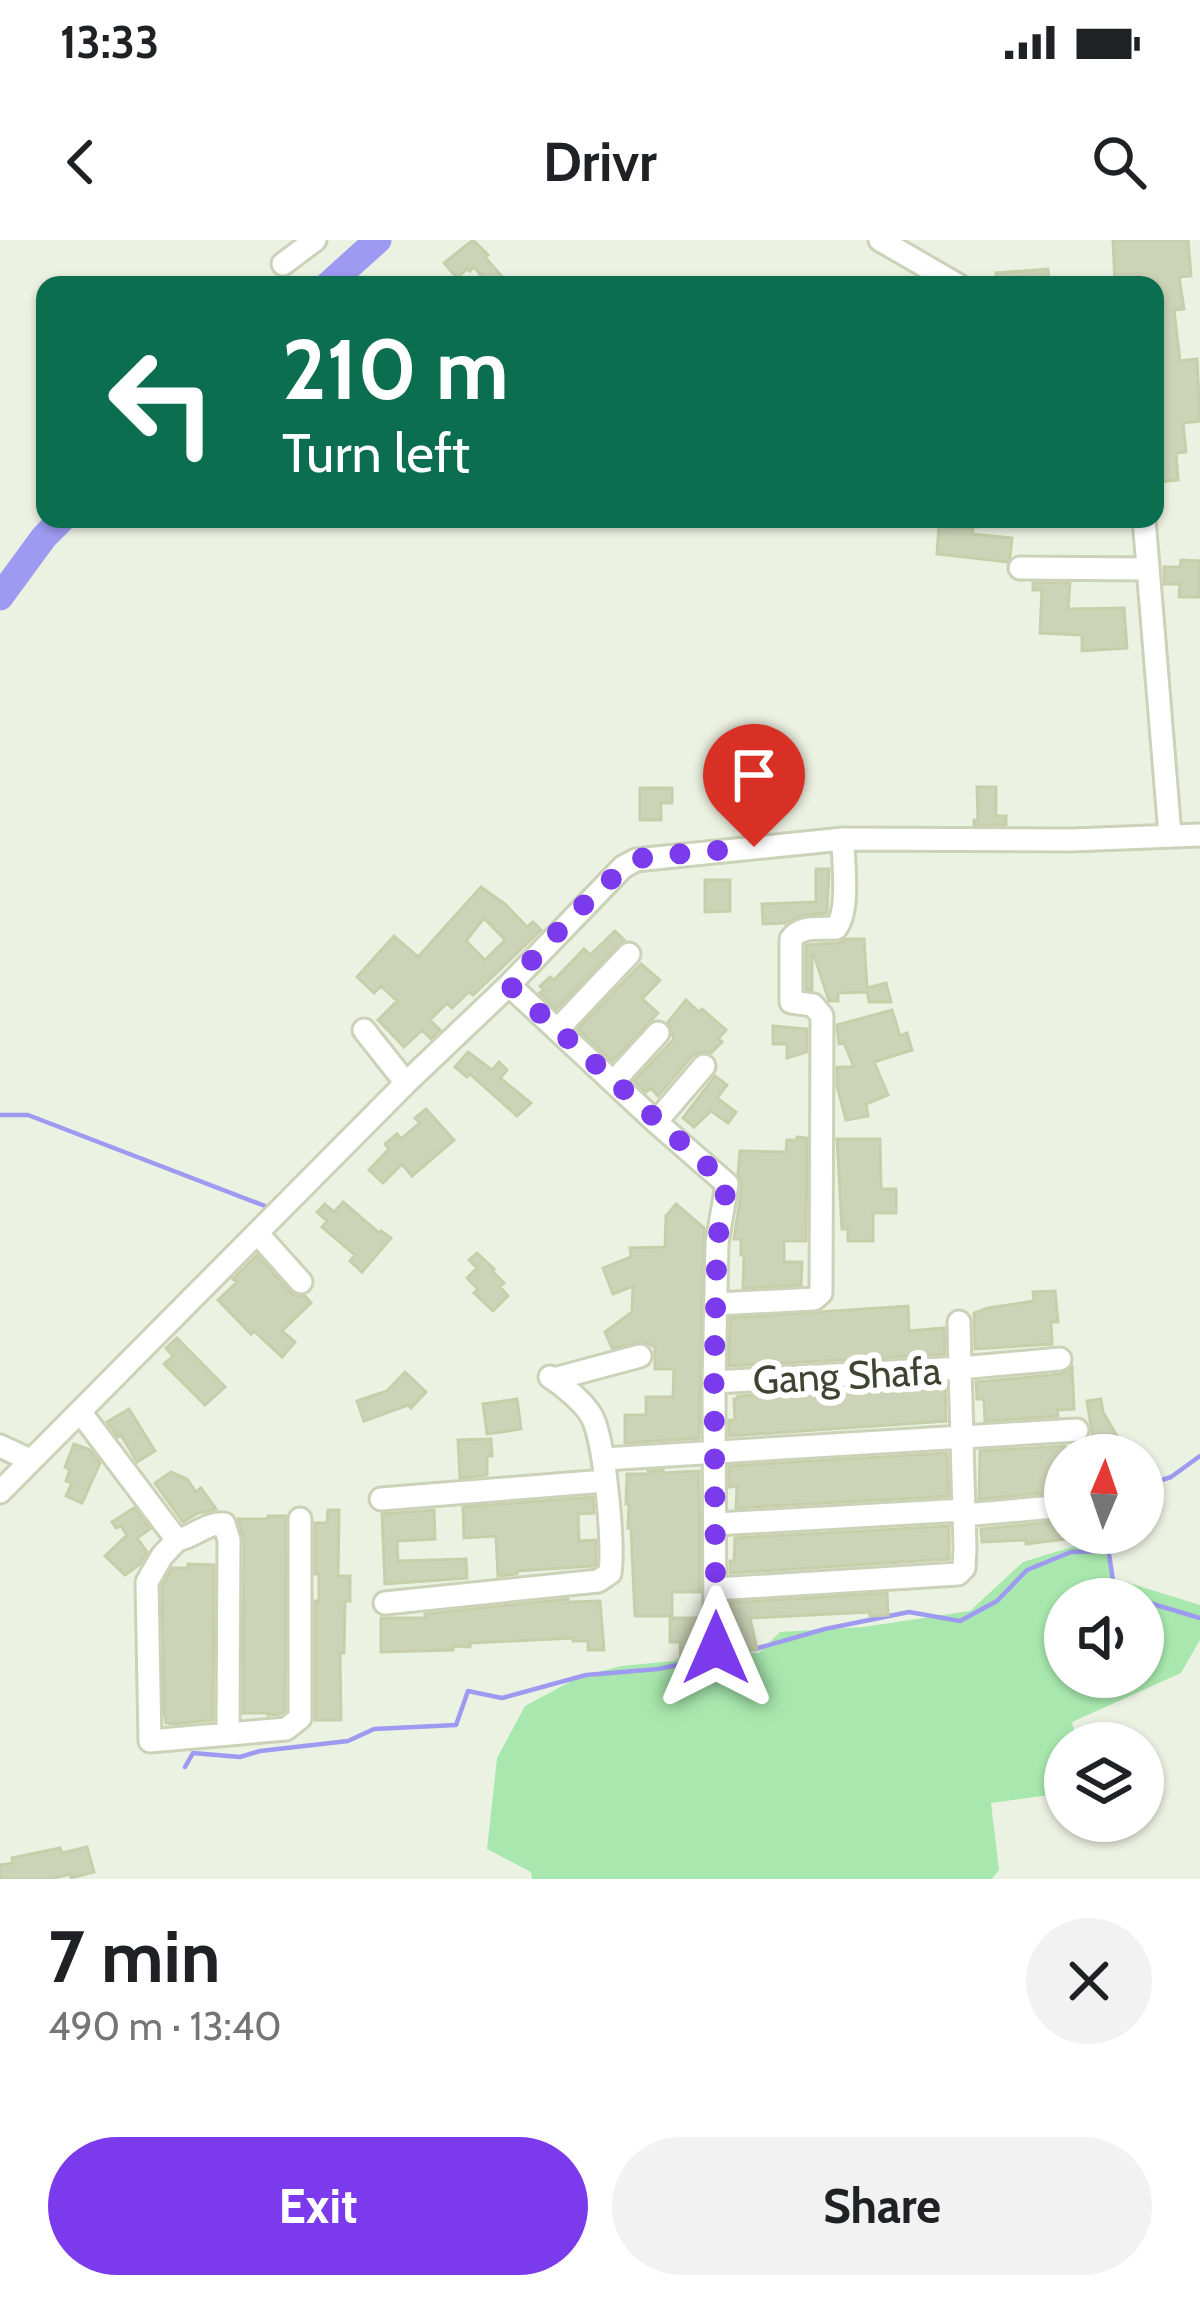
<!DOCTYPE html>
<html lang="en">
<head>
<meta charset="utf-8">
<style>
  :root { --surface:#fff; --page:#f2f2f2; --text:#202124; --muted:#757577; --accent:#7c3aed }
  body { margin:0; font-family:Cabin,sans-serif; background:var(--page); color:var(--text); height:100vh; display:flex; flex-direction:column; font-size:45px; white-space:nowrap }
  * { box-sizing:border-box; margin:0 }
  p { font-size:39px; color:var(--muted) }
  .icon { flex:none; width:66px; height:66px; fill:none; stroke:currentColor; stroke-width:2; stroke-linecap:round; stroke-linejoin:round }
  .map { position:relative; height:1639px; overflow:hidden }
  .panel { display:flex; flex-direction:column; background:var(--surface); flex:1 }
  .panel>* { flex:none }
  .guide { position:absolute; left:36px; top:36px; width:1128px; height:252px; border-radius:24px; box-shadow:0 3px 9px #0004; background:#0b6e4f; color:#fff; overflow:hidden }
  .needle { width:78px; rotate:2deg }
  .tools { position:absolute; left:1044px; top:1194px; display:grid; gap:24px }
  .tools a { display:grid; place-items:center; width:120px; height:120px; border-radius:50%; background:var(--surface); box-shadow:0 3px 9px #0004; font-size:60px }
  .pin { position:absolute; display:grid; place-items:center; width:102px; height:102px; color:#fff; margin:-123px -51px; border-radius:50% 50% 50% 0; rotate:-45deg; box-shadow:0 0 12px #0007 }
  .pin .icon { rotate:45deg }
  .me { position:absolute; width:132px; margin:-66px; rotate:0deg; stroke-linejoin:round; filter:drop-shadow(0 0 9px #0008) }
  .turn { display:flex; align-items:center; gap:42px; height:252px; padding:0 48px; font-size:54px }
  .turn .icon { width:156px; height:156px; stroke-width:2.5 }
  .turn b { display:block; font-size:84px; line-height:102px }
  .round { display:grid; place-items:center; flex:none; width:126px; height:126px; border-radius:63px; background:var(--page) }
  .overview { display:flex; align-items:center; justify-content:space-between; height:204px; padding:0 48px }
  h1 { font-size:72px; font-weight:700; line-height:90px }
  .button { display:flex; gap:24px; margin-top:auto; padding:24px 48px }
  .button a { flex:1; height:138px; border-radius:72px; background:var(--accent); color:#fff; font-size:48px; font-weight:700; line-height:138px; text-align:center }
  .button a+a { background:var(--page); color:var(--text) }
  .status { display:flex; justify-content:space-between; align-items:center; height:84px; padding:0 60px; background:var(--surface); direction:ltr }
  .status svg { height:33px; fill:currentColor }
  header { display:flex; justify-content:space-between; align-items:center; height:156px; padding:0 48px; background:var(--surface); font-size:54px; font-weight:700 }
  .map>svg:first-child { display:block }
</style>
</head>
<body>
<div class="status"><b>13:33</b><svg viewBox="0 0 49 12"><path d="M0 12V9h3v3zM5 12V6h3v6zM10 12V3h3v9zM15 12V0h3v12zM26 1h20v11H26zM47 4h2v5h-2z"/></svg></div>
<header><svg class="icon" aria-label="back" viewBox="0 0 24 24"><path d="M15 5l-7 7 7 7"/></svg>Drivr<svg class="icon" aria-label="search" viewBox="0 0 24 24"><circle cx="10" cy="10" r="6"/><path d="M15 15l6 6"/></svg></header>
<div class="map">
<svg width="1200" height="1639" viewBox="0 0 1200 1639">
  <rect width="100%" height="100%" fill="#ecf2e2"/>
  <!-- green -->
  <path fill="#a8e8ae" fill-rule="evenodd" d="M 1078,1305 L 1108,1311 L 1113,1338 L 1200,1365 L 1200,1400 L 1181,1433 L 1072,1482 L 1077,1503 L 1065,1503 L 1065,1553 L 991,1563 L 999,1630 L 992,1639 L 532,1639 L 531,1632 L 487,1609 L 497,1518 L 525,1466 L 579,1437 L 621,1426 L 674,1421 L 692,1408 L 759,1413 L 780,1392 L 863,1387 L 970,1371 L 1023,1322 ZM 1065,1359 L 1143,1359 L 1143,1437 L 1065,1437 Z"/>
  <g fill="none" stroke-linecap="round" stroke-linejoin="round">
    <!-- stream -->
    <path stroke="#9e9af2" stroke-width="4.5" d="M 0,875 L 28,875 L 265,966
      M 1143,1271 L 1155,1257 L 1156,1242 L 1171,1237 L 1200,1216
      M 1109,1314 L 1114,1347 L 1137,1359
      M 1143,1361 L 1200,1378
      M 755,1409 L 825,1389 L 909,1372 L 960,1381 L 997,1361 L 1027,1330 L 1071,1312 L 1108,1311 L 1103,1300 L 1121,1293
      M 185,1527 L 193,1513 L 240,1517 L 260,1511 L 348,1501 L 374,1489 L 456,1485 L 468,1451 L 502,1458 L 586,1435 L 658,1429 L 744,1411"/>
    <!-- river -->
    <path stroke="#9e9af2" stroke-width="27" d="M 328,45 L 378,0
      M 0,357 L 44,297 L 62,279"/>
  </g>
  <!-- building -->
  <path fill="#cdd3b7" stroke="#c6cfaa" stroke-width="3" fill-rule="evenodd" d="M 473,0 L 488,15 L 485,17 L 509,45 L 489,45 L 474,27 L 470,31 L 467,29 L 457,38 L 444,23 Z
    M 1113,0 L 1188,0 L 1191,36 L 1179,37 L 1184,69 L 1174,70 L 1180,121 L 1197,119 L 1200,181 L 1183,183 L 1186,212 L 1176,213 L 1178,240 L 1157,242 L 1155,45 L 1115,45 Z
    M 1048,29 L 1049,45 L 997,45 L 996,33 Z
    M 939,286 L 973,289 L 972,294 L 1012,298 L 1010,317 L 1007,322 L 937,314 Z
    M 1181,320 L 1200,321 L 1199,357 L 1179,357 L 1180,344 L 1164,344 L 1164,327 L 1180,327 Z
    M 1033,343 L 1070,343 L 1068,369 L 1124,368 L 1127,408 L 1082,411 L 1082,395 L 1040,393 L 1042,350 L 1033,350 Z
    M 977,547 L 996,547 L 996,576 L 1006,576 L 1006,585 L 974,585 L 974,580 L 978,580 Z
    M 640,548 L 672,548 L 672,563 L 661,563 L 661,580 L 640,580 Z
    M 816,629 L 829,629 L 827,673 L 802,675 L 785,683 L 763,684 L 762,664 L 816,662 Z
    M 705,640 L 730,640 L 730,671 L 705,672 Z
    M 481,647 L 506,665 L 527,687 L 533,682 L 541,690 L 473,755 L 469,752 L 452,768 L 447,763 L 430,780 L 440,790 L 431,799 L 422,790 L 404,807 L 378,780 L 397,761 L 381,746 L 374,753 L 357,737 L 394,696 L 418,717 ZM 484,678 L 505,700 L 485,720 L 466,701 Z
    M 615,691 L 624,700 L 556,769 L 540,753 L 544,750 L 540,746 L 550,737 L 554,740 L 584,709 L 590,715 Z
    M 846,699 L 864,699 L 867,748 L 886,743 L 891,762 L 869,762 L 867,752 L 838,753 L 838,761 L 829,761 L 814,715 L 812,715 L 812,750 L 806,749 L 806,705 L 838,703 Z
    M 641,724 L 660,740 L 642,759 L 658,773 L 612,821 L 578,789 Z
    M 686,760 L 699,772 L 702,769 L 726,790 L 718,799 L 722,802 L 711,813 L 700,812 L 693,815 L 658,856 L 651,848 L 646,852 L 634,841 L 674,799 L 668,782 Z
    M 892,770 L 900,796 L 907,793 L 912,810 L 874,822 L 888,855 L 866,864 L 868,876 L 846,880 L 837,846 L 837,827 L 854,827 L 844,803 L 839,804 L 837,785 Z
    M 773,786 L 807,789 L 807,812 L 787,818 L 787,804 L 773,804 Z
    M 468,812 L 492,830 L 499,822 L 507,830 L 500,838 L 531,863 L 517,876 L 470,834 L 467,837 L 455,827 Z
    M 715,836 L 727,845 L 717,858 L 736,872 L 728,883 L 711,871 L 694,887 L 683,878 Z
    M 426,869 L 454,900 L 412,936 L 402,924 L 383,943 L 369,930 L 389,909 L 385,904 L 397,894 L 401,899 L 420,883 L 415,878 Z
    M 797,897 L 807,898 L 806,1001 L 784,1001 L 784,1022 L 802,1022 L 801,1045 L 743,1048 L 744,1015 L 741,1015 L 741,999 L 734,999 L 742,946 L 738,934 L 740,911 L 786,912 L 787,900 L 797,900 Z
    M 837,899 L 880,899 L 881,949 L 896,949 L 896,973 L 873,973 L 873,1001 L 848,1001 L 848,989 L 842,989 Z
    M 343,962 L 379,993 L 381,991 L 391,998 L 362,1032 L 350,1021 L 355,1015 L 322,987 L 327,981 L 317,972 L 325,964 L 334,972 Z
    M 676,964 L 704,988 L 699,1198 L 625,1203 L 625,1175 L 646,1175 L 646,1157 L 673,1157 L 674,1129 L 655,1129 L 655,1107 L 645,1102 L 612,1108 L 605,1092 L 632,1072 L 633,1046 L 613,1054 L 603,1028 L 631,1017 L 630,1008 L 665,1007 L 666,976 Z
    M 477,1013 L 494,1029 L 492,1031 L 504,1043 L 500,1047 L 508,1056 L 493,1071 L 474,1053 L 478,1049 L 467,1038 L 477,1028 L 469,1020 Z
    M 257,1015 L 290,1052 L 297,1056 L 305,1056 L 311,1063 L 282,1091 L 295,1102 L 282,1117 L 254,1091 L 251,1094 L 218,1060 L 237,1042 L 233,1039 Z
    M 1055,1051 L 1058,1082 L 1051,1082 L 1052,1104 L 975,1109 L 974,1073 L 988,1068 L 1034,1061 L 1033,1052 Z
    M 908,1066 L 909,1091 L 944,1088 L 945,1114 L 729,1126 L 730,1078 Z
    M 177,1098 L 225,1147 L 205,1165 L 164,1124 L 173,1116 L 166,1108 Z
    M 1072,1127 L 1074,1169 L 1057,1170 L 1058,1176 L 985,1181 L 984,1159 L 977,1159 L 976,1142 L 1061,1134 Z
    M 405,1132 L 426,1152 L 411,1168 L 408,1165 L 364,1181 L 357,1161 L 387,1151 Z
    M 945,1144 L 946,1181 L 729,1196 L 729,1180 L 735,1180 L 734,1159 L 739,1158 L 738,1156 Z
    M 517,1159 L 521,1189 L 487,1194 L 483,1164 Z
    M 1101,1159 L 1103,1172 L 1117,1196 L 1120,1214 L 1101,1215 L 1099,1205 L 1094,1206 L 1087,1161 Z
    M 129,1169 L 155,1211 L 137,1222 L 121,1195 L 118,1197 L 107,1182 Z
    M 491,1199 L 492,1216 L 487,1216 L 487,1235 L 460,1238 L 458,1200 Z
    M 74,1204 L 90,1210 L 100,1223 L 82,1263 L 66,1256 L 72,1243 L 66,1241 L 70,1230 L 65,1227 Z
    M 1065,1206 L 1065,1251 L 979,1259 L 980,1211 Z
    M 947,1213 L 949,1256 L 736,1268 L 737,1246 L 729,1247 L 729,1226 Z
    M 663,1230 L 663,1233 L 699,1231 L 700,1352 L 672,1352 L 672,1376 L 635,1376 L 631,1288 L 628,1288 L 629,1264 L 626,1264 L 627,1234 L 648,1234 L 648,1231 Z
    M 171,1232 L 187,1239 L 196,1252 L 201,1248 L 216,1269 L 198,1273 L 183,1282 L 155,1243 Z
    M 593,1257 L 594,1273 L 578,1274 L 579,1301 L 596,1300 L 596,1325 L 593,1326 L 517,1331 L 517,1334 L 498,1336 L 496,1296 L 464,1298 L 463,1267 Z
    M 134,1268 L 150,1289 L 137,1298 L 147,1312 L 140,1324 L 125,1335 L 105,1316 L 127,1295 L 121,1286 L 116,1288 L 112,1282 Z
    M 328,1270 L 339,1270 L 338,1336 L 350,1336 L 350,1361 L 345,1361 L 344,1413 L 340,1413 L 341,1480 L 315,1480 L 315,1361 L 319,1361 L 319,1334 L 315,1334 L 315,1283 L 327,1283 Z
    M 434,1270 L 435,1299 L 397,1301 L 398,1321 L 466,1319 L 467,1338 L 385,1344 L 382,1274 Z
    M 268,1276 L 286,1276 L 285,1471 L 280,1474 L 268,1475 L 268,1473 L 243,1473 L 244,1300 L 238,1279 L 267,1279 Z
    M 1065,1281 L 1066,1299 L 1026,1304 L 1026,1300 L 982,1302 L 981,1289 Z
    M 949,1286 L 949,1319 L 730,1333 L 730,1321 L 734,1321 L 735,1298 Z
    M 188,1324 L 214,1325 L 213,1480 L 173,1484 L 166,1483 L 164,1471 L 162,1346 L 172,1328 L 188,1328 Z
    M 887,1353 L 888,1375 L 870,1376 L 870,1372 L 750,1378 L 757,1409 L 740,1412 L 738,1399 L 730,1399 L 730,1363 Z
    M 568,1359 L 569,1362 L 600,1361 L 604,1410 L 588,1410 L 588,1401 L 573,1401 L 573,1398 L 470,1403 L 470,1407 L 453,1406 L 453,1410 L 381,1412 L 381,1378 L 425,1378 L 425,1374 Z
    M 670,1378 L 700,1378 L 700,1408 L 704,1417 L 681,1419 L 680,1402 L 670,1402 Z
    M 87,1607 L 94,1632 L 71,1638 L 70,1634 L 51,1639 L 0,1639 L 0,1625 L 13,1623 L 12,1618 L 60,1608 L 62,1613 Z"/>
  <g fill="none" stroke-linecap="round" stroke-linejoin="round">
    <defs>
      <path id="minor" d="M 880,0 L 958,45
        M 283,24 L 315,0
        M 1144,279 L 1170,595
        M 1020,328 L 1147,329
        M 509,745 L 656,882 L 727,944 L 717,1003 L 714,1142 L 715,1408
        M 364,790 L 406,843
        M 557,790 L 629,714
        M 614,841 L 658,793
        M 656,882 L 704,826
        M 258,994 L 301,1042
        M 716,1064 L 814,1059 L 821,1053 L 822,776 L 813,765 L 791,762 L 791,699 C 800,685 821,689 836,688 C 850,670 843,623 843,599
        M 959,1082 L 960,1128 L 1060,1119
        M 554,1139 L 640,1116
        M 714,1142 L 960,1128 L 965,1309 L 964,1328 L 958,1334 L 716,1349
        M 81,1173 L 177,1300 C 194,1297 207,1282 224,1284 L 229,1300 L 228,1494
        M 0,1206 L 30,1220
        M 604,1219 L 1077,1190
        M 0,1252 L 406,843 L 509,745 L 623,627 L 636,620 L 843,599 L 1072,600 L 1200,595
        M 381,1259 L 605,1241
        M 964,1275 L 1065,1266
        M 716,1284 L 964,1270
        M 177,1300 L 162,1316 L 147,1342 L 150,1501 L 286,1489 L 300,1478 L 300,1279
        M 385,1363 L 598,1341 L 610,1333 C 614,1305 605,1198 591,1175 C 582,1161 564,1146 550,1137"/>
    </defs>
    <!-- minor casing -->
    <use href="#minor" stroke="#cad2b8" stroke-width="27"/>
    <!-- minor -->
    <use href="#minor" stroke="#fff" stroke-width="21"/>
  </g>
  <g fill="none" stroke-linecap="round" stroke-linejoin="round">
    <!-- route -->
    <path stroke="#7c3aed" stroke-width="21" stroke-dasharray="0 37.8" d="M 716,1408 L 714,1142 L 717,1003 L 727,944 L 509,745 C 538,715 612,626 646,617 L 754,607"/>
  </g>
  <g text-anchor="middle" stroke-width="12" stroke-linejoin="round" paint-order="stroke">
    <!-- street labels -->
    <g font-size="39" fill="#3f4332" stroke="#fff">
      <text transform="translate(847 1135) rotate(-3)" y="14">Gang Shafa</text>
    </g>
  </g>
</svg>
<div class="tools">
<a><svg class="needle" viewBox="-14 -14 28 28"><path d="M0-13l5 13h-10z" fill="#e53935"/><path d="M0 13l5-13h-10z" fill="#757577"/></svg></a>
<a><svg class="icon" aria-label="sound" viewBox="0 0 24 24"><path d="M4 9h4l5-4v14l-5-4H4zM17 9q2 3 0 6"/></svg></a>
<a><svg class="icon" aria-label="layers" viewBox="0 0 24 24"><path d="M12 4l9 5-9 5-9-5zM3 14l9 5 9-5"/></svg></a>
</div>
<div class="pin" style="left:754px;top:607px;background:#d93025"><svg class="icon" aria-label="arrive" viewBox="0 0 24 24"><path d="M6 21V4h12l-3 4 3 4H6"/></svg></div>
<svg class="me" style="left:716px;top:1408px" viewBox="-20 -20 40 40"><path d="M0-17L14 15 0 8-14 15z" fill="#7c3aed" stroke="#fff" stroke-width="4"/></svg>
<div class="guide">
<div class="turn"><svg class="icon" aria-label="left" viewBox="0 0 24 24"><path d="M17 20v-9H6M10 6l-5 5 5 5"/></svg><div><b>210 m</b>Turn left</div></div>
</div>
</div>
<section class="panel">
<div class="overview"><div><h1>7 min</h1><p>490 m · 13:40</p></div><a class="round"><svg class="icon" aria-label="close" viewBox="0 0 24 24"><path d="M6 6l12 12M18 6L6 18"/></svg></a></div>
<div class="button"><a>Exit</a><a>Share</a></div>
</section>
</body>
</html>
